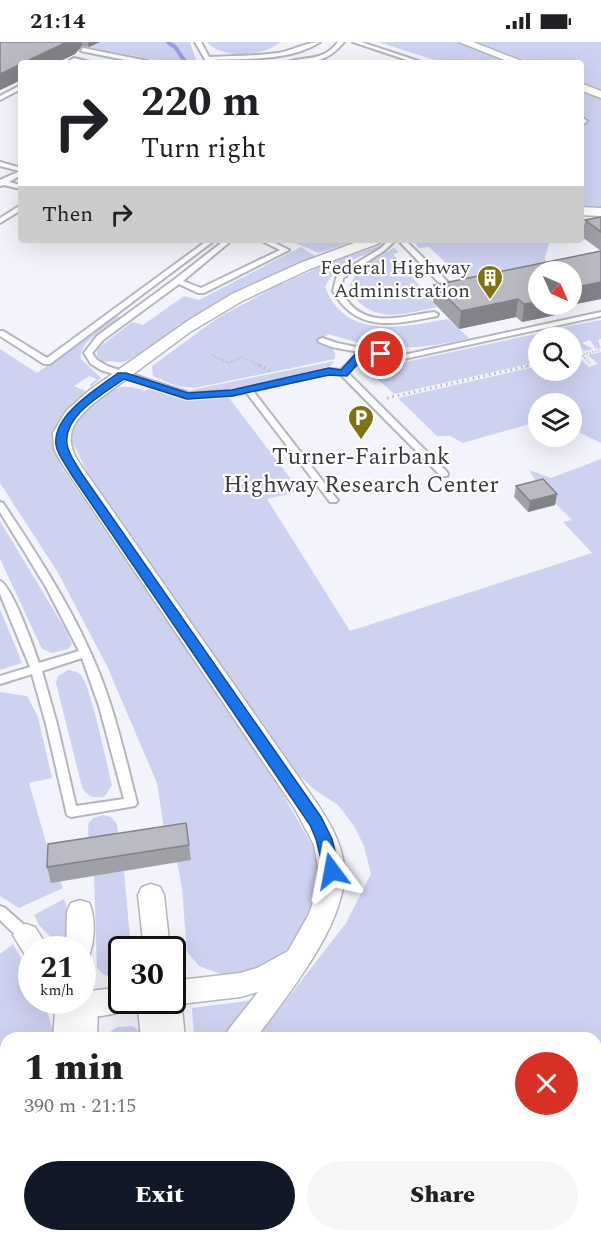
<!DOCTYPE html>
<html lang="en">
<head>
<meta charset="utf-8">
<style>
  :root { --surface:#fff; --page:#f6f6f6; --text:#202124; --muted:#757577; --accent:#111827 }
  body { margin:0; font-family:Spectral,serif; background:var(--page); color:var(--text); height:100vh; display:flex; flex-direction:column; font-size:22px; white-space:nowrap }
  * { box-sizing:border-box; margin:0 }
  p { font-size:20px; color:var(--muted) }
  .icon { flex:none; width:33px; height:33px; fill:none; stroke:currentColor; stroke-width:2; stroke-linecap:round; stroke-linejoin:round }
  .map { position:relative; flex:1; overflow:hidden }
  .side { position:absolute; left:0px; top:990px; width:602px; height:210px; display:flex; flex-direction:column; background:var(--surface); border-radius:18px 18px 0 0; box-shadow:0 6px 24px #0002 }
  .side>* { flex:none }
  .hud { position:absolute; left:18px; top:18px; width:566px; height:183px; border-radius:6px; box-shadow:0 6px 24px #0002; background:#fff; color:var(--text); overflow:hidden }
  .needle { width:39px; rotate:135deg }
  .buttons { position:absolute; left:528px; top:219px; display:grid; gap:12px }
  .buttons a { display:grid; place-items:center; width:54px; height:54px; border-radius:50%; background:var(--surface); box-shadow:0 6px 24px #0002; font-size:30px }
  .speed { position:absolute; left:18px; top:894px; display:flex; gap:12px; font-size:30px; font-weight:700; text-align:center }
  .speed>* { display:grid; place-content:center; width:78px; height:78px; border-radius:50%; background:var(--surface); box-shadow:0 6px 24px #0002; line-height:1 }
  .speed small { font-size:15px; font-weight:400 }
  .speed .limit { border:3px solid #111; border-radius:9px; background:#fff; color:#111 }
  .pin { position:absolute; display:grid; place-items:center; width:51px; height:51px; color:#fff; margin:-26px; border:3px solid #fff; border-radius:50%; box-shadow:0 2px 6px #0007 }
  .me { position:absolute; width:66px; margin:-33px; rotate:347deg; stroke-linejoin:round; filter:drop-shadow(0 0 4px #0008) }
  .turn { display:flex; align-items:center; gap:21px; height:126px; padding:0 24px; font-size:27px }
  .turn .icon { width:78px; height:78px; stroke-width:2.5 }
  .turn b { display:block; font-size:42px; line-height:51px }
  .then { display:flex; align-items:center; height:57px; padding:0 24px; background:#0003; gap:12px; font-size:22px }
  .round { display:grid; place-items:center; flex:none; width:63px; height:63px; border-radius:32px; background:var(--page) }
  .overview { display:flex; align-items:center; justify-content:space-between; height:102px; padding:0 24px }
  h1 { font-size:36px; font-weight:800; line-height:45px }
  .primary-button { display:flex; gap:12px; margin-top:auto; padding:12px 24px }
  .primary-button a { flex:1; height:69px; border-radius:36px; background:var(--accent); color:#fff; font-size:24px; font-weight:800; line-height:69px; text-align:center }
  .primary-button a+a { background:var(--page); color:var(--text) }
  .status { display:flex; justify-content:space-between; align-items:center; height:42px; padding:0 30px; background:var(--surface); direction:ltr }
  .status svg { height:16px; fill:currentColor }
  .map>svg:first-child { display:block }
</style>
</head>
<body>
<div class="status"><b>21:14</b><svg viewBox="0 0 49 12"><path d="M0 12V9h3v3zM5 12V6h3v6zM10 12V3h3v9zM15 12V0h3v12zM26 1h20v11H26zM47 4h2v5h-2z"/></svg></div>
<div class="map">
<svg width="601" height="1200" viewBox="0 0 601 1200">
  <rect width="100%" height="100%" fill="#f2f3fb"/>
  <!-- green -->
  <path fill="#ced2f1" d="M 99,0 L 190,0 L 197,21 L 170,21 L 89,5 Z
    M 207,0 L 281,0 C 276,3 269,8 263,9 C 246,14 219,14 207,0 Z
    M 378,0 L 456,0 L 516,21 L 444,21 Z
    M 476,0 L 601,0 L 601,49 L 581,40 L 580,21 L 533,21 Z
    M 580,47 L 601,55 L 601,168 L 581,166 L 581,85 L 589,80 L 581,73 Z
    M 288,198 L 358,198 L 319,211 Z
    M 413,198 L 550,198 L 545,215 L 546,223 L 538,230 L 477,251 L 429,205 L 419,206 Z
    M 379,204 L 381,205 C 359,216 336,222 325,245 C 346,299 402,285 448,277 L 469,296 C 418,309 379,309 329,292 L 318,299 L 331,306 L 335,311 L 335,317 L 194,346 L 176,344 L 153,334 L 152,324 L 219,275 L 275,245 L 329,221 Z
    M 301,205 L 315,214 L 236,251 L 140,314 L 137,313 C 118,326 119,317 102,320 L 97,314 L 97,307 L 132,280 L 143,283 L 184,254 L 199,258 Z
    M 394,206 L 399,210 L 393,212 L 437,265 C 399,273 374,283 348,248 C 356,225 373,217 394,206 Z
    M 117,274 L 121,276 C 108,285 78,299 81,317 L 101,336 L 92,344 L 89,343 L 97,337 L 89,334 L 74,344 L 87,350 C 56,371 49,388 60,423 L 269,728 L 318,814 L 320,858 L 303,891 L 274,920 L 248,932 L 223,933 L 199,924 L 187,910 L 182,846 L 177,820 L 166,800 L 157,741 L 107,624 L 57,529 L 0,441 L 0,307 L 37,331 Z
    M 601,278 L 601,297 L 598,298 L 601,306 L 596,307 L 590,298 L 582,301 L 593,307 L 584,309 L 572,296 L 559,286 Z
    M 549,289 L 557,295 L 538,296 L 538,320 L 394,352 L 368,328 Z
    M 601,310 L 601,401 L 572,387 L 572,362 L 538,362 L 538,374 L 529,372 L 533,381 L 463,401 L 450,394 L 437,394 L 398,356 L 538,324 L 538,328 L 572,328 L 572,317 L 578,315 L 589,325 L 598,322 L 588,313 Z
    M 335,319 L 330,324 C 274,337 214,361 157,341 L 191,348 Z
    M 121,345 L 132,345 L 145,349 L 148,347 L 186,359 L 229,356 L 300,449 L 267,457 L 350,589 L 592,511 L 563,480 L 572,478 L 541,447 L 529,428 L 551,436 L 601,417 L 601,1200 L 181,1200 L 180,1194 L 596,1194 L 596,996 L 257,996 L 346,881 L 371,832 L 364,804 L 354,784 L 338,763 L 315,748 L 294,729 L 236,645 L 184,575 L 88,431 L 71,398 L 71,388 L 83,371 L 107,350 Z
    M 0,479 L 65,587 L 72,602 L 68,607 L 52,611 L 42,607 L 0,517 Z
    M 0,567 L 22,621 L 0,628 Z
    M 68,628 C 73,629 77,629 81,633 C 92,647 106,721 112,743 L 104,755 C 92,756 88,755 82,745 L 56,641 L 58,634 Z
    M 0,650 L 27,654 L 38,675 L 52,736 L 29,741 L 51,818 L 63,846 L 19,866 L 0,854 Z
    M 103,773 L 111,775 L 117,782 L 120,807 L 89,812 L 88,782 L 93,776 Z
    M 124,829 L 131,907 L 122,908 L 121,934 C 110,936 105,935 97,926 L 94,834 Z
    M 64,857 C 68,864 68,893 64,899 L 56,901 L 39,883 L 34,873 Z
    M 13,902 L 31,933 L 32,958 L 44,959 L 55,996 L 6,996 L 6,1194 L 45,1194 L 45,1200 L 0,1200 L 0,912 Z
    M 254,958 L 226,996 L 194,996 L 192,966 Z
    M 132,984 L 145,991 L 146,996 L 102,996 L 117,985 Z"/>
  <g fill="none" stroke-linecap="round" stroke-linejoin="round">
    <!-- stream -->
    <path stroke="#979cf1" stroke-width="4" d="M 168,0 L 175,5 L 186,21"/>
    <defs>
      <path id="lane" d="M 195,0 L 201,0 L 209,15 C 232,14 255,14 278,11 C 291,9 307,0 320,0 C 289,20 246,16 211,18 L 213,21 L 207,21 Z
        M 338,0 L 344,0 C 327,21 311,21 285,21 C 306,13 322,21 338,0 Z
        M 353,0 L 361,0 L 424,21 L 416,21 Z
        M 83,6 L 148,19 L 151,21 L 140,21 L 81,9 Z
        M 74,16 L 90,20 L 91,21 L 66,21 Z
        M 21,43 L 21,47 L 0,58 L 0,54 Z
        M 580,74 L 587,79 L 580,85 Z
        M 0,120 L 21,126 L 21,133 L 9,140 L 21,143 L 21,147 L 4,143 L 0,144 L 0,138 L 20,129 L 0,124 Z
        M 21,163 L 21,168 L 0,181 L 0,176 Z
        M 208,198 L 215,198 L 50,322 L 44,322 L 0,294 L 0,289 L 3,289 L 47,316 Z
        M 225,198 L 232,198 L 183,239 L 201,246 L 280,208 L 260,198 L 269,198 L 289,208 L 204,251 L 198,251 L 179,242 L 103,298 L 92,311 L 97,318 L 107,324 L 188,351 L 232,349 L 329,327 L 341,328 L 359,310 L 332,305 L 319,300 L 318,298 L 322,296 L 337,301 L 399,314 L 601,270 L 601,274 L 399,318 L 366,312 L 348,331 L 447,430 L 448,432 L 447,434 L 441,434 L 341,333 L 329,331 L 253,349 L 336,456 L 338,458 L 336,460 L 330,460 L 246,350 L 232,353 L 187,356 L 101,328 L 91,322 L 84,311 L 97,294 L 175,237 Z
        M 389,198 L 396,198 L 385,208 L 343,236 L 341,249 C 362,289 397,275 434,270 L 438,272 L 437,274 C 396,282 357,292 333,249 L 337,233 L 381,206 Z
        M 398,198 L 405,198 L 455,247 L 455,251 L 449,251 Z
        M 0,460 L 3,461 C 39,515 76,572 100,633 C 116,674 126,718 137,761 L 135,764 L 71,775 L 67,773 L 46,682 L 32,632 L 0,642 L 0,634 L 30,625 L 0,552 L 0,539 C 12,544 34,606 39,621 L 79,609 L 46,545 L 0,470 ZM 82,616 L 99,664 L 124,757 L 76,764 L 57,682 L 42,629 Z
        M 0,864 L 5,866 L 31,889 L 33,893 L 31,897 C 19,900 8,885 0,878 Z"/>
      <path id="street" d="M 459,0 L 473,0 L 527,21 L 512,21 Z
        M 580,41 L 601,49 L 601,56 L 580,48 Z
        M 580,165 L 601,166 L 601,174 L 580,173 Z
        M 362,198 L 382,198 L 380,201 L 310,227 L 242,259 L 190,290 L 94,361 C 72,380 62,395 80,422 L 311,753 C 326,774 341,798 344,823 C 350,878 287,954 256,996 L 225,996 L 229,987 L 258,950 L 240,955 L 172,963 L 162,958 L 172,958 L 172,939 L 240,931 L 257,926 L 288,909 L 309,872 L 316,851 L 319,831 L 314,803 L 295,767 L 62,422 L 54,407 L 53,391 L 66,369 L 91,347 L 189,278 L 232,252 L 300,221 Z
        M 151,842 L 160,845 L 164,853 L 170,908 L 144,908 L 138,853 L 142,845 Z
        M 80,858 L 89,861 C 96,875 95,902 88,916 L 82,918 L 82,908 L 66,908 L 67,869 L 71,861 Z
        M 26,882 L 35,885 L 49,908 L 32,908 L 32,918 L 27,916 L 13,893 L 17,885 Z
        M 122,945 L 122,958 L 135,958 L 132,966 C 114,973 84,979 66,972 L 62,963 L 64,958 L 82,958 L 82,950 Z"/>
      <path id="highway" d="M 172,943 L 181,958 L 185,996 L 141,996 L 137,958 L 172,958 Z
        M 82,946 L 91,949 L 98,963 L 97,996 L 53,996 L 56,958 L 82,958 Z
        M 38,1194 L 88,1194 L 88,1200 L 38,1200 Z
        M 133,1194 L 183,1194 L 183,1200 L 133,1200 Z"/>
    </defs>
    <!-- lane casing -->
    <use href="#lane" stroke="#b5b6bd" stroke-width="4"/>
    <!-- street casing -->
    <use href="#street" stroke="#b5b6bd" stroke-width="3"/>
    <!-- highway casing -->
    <use href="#highway" stroke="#b5b6bd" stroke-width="3"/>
    <!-- path-far1 -->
    <path stroke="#b7b7be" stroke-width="2" stroke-dasharray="1 2" stroke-linecap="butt" d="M 572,303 L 590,321
      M 212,313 L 229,321 L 242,315 L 262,325
      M 572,315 L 601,308
      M 525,325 L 538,322"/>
    <!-- path -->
    <path stroke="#b7b7be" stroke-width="3" stroke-dasharray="1.5 4" stroke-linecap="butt" d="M 259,323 L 270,329
      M 387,356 L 532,323"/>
    <!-- lane -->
    <use href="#lane" fill="#fff" fill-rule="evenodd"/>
    <!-- street -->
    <use href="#street" fill="#fff" fill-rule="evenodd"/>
    <!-- highway -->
    <use href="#highway" fill="#fff" fill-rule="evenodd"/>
  </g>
  <!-- wall -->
  <path fill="#a0a1a7" d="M 0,0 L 100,0 L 89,5 L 82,4 L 75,12 L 56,21 L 21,21 L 21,38 L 0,48 Z
    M 601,175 L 601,257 L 561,265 L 560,272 L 542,276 L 522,280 L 516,275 L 459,287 L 433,260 L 434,243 L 601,209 L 582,195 L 585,178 Z
    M 516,444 L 555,463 L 528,470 L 514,455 Z
    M 186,781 L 191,818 L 51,841 L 47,825 Z"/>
  <!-- shaded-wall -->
  <path fill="#828388" d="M 67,0 L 82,0 L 82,4 L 75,12 L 56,21 L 23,21 Z
    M 88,0 L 100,0 L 89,5 Z
    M 21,22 L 21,38 L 0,48 L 0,32 Z
    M 601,240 L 601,257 L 561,265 L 560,272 L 522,280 L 524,262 L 538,260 L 538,262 L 572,262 L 572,246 Z
    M 518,257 L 516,275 L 459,287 L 461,269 Z
    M 557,452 L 555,463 L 528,470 L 530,459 Z"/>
  <!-- building -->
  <path fill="#babbc2" stroke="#828388" stroke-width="1.5" d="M 0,0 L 67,0 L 23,21 L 21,21 L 21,22 L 0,32 Z
    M 601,175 L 601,190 L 585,178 Z
    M 601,209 L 601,240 L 572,246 L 572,230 L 538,230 L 538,260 L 524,262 L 518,257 L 461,269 L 434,243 Z
    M 543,437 L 557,452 L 530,459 L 516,444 Z
    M 186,781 L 189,803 L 47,825 L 48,802 Z"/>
  <!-- route -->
  <path fill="#1a73e8" stroke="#114b97" stroke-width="1.5" d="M 364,306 L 386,312 L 381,315 L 366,312 L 347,334 L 329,333 L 232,354 L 187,357 L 124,337 C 104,352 63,373 67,402 C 68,412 77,423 82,432 L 321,775 L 332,797 L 340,829 L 338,834 L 332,836 L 326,834 L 324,829 L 316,797 L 310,783 L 71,432 C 66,423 57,412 56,403 C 52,373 98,346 118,331 L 126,331 L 188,351 L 232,348 L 329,326 L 341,328 L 360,307 Z"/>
  <!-- icons -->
  <defs>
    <symbol id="building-pin" viewBox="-11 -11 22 30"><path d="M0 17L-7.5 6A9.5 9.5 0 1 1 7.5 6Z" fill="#7f7212" stroke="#fff"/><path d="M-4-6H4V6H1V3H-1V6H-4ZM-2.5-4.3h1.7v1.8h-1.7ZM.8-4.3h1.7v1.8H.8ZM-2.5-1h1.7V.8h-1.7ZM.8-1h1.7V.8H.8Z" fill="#fff"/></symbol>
    <symbol id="parking-pin" viewBox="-11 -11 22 30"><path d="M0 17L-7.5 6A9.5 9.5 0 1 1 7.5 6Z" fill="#7f7212" stroke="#fff"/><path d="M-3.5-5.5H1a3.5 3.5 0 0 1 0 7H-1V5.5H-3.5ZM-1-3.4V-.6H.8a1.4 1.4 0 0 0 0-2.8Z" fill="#fff"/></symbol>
  </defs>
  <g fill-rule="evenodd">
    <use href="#building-pin" x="475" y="221" width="30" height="40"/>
    <use href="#parking-pin" x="346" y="361" width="30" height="40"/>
  </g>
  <g text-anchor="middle" stroke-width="4.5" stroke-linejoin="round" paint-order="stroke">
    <!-- far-poi labels -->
    <g font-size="20" fill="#3c3c3f" stroke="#fff" text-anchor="end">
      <text x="470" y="232">Federal Highway<tspan x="470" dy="23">Administration</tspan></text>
    </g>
    <!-- poi labels -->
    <g font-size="24" fill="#3c3c3f" stroke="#fff">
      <text x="361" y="422">Turner-Fairbank<tspan x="361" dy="28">Highway Research Center</tspan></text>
    </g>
  </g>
</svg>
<div class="buttons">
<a><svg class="needle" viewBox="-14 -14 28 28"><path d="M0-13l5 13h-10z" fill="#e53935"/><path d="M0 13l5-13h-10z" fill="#757577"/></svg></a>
<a><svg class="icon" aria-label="search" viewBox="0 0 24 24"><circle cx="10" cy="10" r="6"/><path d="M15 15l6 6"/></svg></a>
<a><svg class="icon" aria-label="layers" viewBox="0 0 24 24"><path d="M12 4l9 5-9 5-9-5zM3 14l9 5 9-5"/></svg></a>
</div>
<div class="speed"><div>21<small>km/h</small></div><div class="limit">30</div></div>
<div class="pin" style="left:381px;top:312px;background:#d93025"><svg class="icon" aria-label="arrive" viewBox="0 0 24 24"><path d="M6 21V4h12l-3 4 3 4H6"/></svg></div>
<svg class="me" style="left:332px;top:829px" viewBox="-20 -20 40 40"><path d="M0-17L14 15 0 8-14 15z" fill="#1a73e8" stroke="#fff" stroke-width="4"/></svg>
<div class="hud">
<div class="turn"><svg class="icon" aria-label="right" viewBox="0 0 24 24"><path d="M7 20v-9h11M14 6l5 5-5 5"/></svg><div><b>220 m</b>Turn right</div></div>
<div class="then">Then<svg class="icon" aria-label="right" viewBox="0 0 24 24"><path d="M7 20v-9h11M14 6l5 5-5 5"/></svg></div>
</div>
<section class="side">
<div class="overview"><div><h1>1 min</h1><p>390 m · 21:15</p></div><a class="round" style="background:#d93025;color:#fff"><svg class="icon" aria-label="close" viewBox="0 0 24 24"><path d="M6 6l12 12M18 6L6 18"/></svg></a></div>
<div class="primary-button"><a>Exit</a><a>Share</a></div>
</section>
</div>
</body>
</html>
